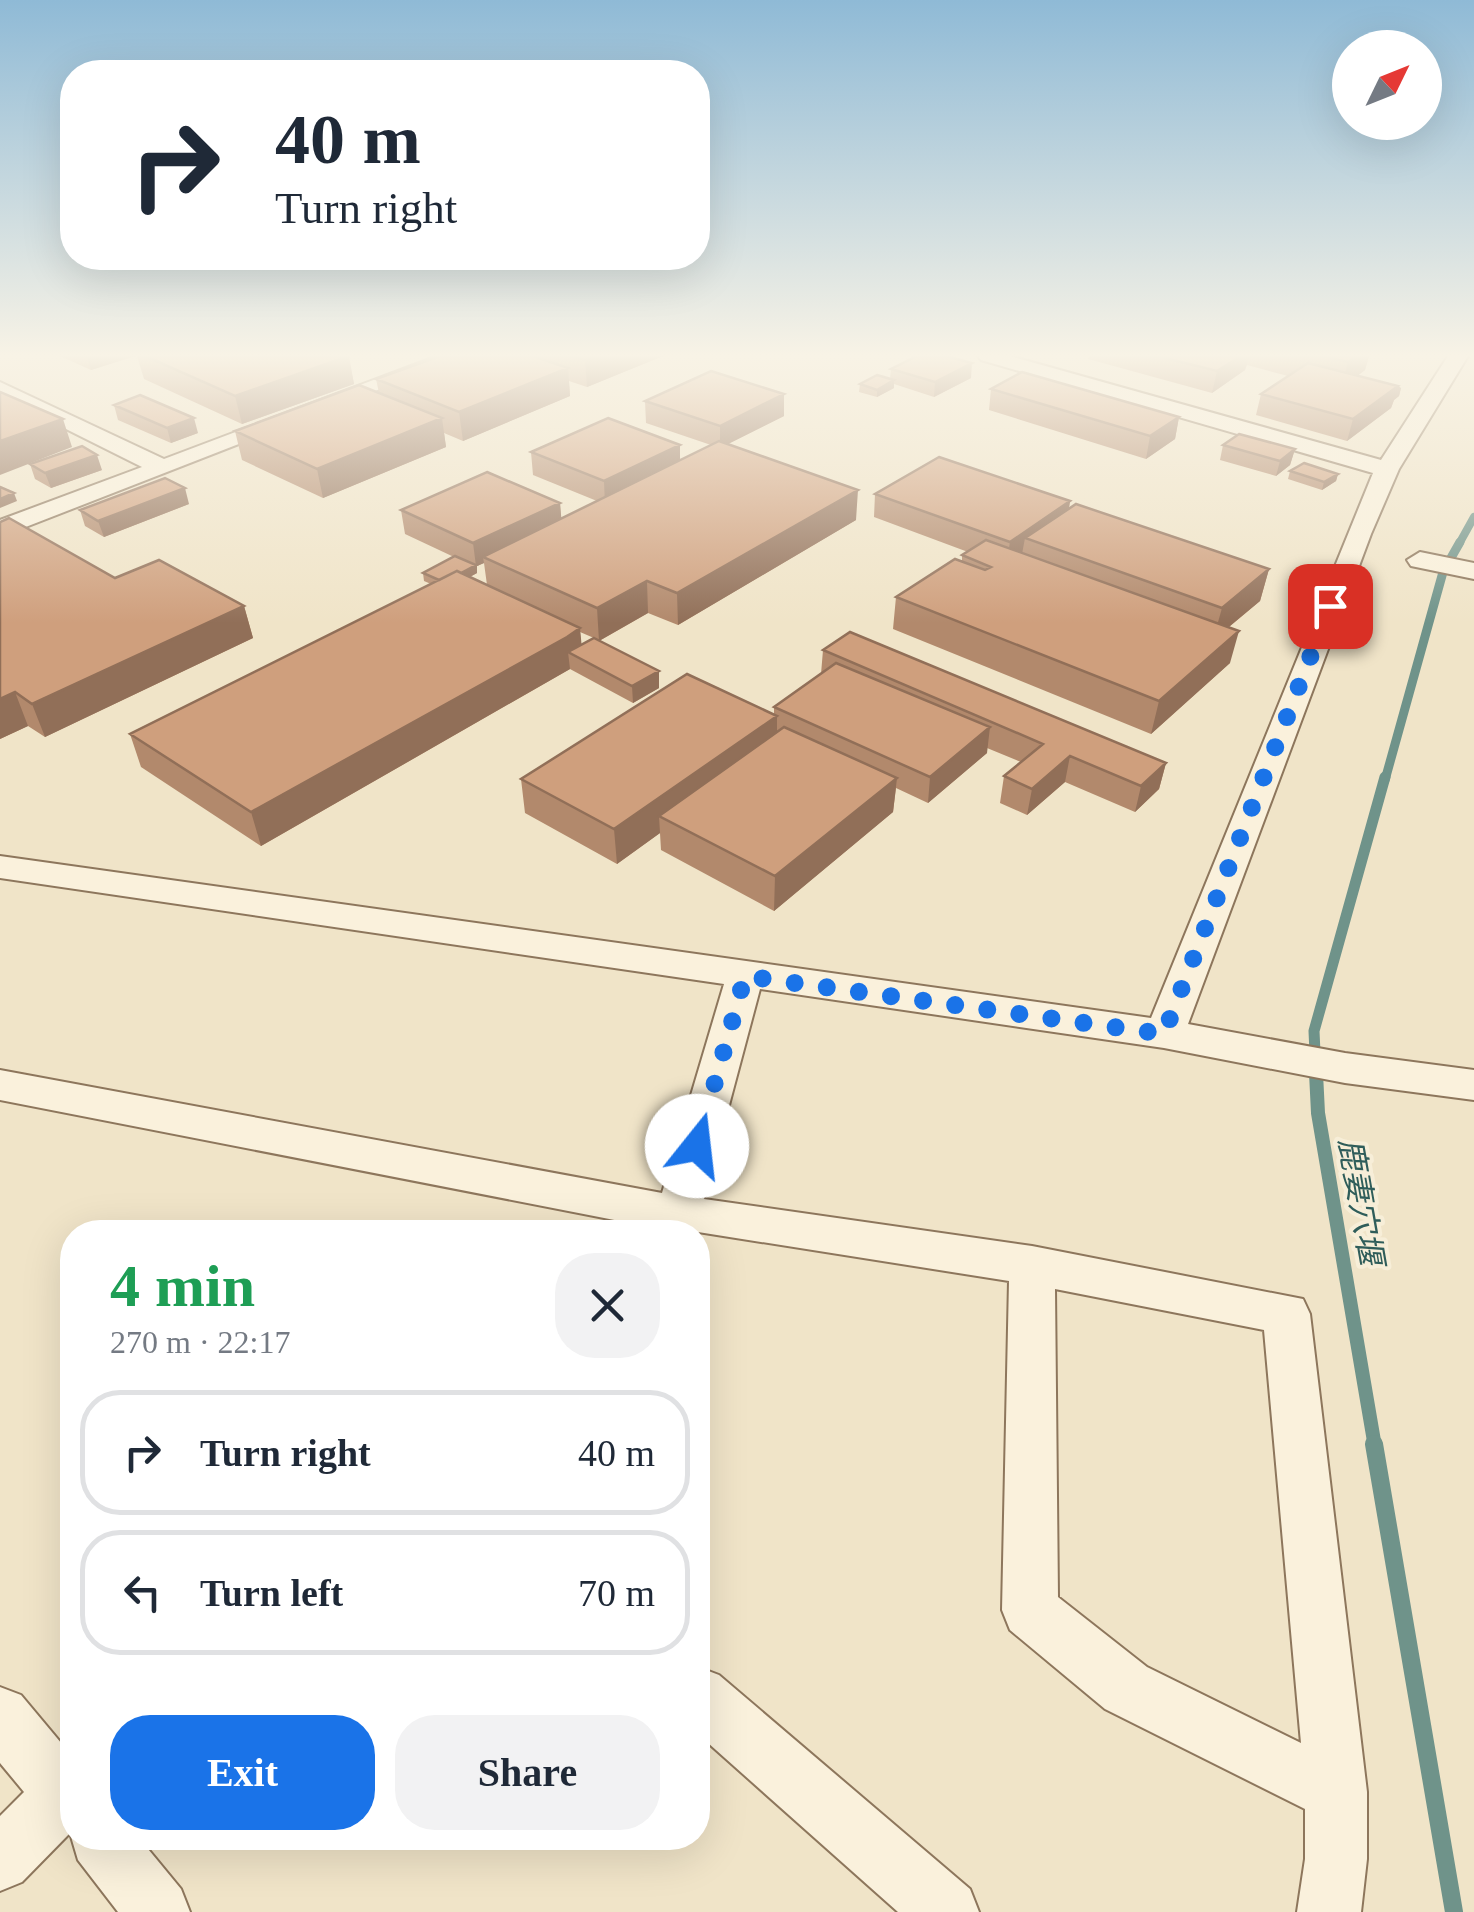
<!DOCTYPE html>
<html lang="en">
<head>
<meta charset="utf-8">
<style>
  :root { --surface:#fff; --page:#f2f2f3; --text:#1f2937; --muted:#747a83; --line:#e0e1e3; --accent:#1a73e8 }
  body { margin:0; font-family:"Times New Roman","Noto Sans JP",serif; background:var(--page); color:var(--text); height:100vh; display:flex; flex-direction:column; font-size:38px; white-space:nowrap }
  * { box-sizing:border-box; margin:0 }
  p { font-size:32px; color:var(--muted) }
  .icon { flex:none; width:55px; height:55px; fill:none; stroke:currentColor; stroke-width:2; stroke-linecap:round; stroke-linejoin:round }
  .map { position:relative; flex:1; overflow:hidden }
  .panel { position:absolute; left:60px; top:1220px; width:650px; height:630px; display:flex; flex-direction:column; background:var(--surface); border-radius:40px; box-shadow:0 10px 40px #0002 }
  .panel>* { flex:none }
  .top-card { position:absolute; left:60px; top:60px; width:650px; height:210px; border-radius:40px; box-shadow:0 10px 40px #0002; background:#fff; color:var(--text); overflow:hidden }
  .needle { width:65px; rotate:47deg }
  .fabs { position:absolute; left:1332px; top:30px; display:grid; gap:20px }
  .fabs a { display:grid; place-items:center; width:110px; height:110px; border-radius:50%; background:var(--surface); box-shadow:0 10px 40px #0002; font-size:50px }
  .pin { position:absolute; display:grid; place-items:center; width:85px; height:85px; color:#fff; margin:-42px; border-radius:20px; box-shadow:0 5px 15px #0006 }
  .me { position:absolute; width:110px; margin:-55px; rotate:16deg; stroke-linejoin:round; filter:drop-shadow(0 0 8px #0008) }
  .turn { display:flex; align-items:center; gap:35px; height:210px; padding:0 50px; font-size:45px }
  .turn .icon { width:130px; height:130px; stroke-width:2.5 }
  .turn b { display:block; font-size:70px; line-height:85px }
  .round { display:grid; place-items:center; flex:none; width:105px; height:105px; border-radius:40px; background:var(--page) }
  .headline { display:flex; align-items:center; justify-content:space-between; height:170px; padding:0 50px }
  h1 { font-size:60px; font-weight:800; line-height:75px; color:#1e9e55 }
  .action { display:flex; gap:20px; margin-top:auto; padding:20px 50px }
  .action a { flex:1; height:115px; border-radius:40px; background:var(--accent); color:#fff; font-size:40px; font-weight:800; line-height:115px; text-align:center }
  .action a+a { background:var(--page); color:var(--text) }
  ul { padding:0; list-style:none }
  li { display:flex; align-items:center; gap:30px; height:125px; margin:0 20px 15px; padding:0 30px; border:5px solid var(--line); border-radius:40px }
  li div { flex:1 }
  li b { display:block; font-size:38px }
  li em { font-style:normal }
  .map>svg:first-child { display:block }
</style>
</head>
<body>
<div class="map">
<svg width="1474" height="1912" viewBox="0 0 1474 1912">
  <rect width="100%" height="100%" fill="#f0e4c8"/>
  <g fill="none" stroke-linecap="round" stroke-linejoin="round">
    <!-- stream-far4 -->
    <path stroke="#6f938a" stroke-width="8" d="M 1459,544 L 1474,517"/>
    <!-- stream-far3 -->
    <path stroke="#6f938a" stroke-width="9" d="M 1385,780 L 1443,572 L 1460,542"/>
    <!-- stream-far2 -->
    <path stroke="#6f938a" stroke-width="11" d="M 1316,1075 L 1314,1031 L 1385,777"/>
    <!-- stream-far1 -->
    <path stroke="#6f938a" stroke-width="14" d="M 1316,1073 L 1318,1113 L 1375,1447"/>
    <!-- stream -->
    <path stroke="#6f938a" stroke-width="18" d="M 1374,1444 L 1454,1912"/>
    <defs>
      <path id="minor" d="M 437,356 L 465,356 L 0,537 L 0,520 L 142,467 L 0,396 L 0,382 L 164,459 Z
        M 978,356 L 1010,356 L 1381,460 L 1448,356 L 1468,356 L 1399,469 L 1371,534 L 1188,1024 L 1345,1053 L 1474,1070 L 1474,1100 L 1345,1083 L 1164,1048 L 760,989 L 704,1199 L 1032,1246 L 1303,1299 L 1310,1314 L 1367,1792 L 1367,1859 L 1361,1912 L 1297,1912 L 1305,1859 L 1305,1809 L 1105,1709 L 1010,1630 L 1002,1610 L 1009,1281 L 698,1232 L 637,1232 L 640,1225 L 0,1100 L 0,1070 L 662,1193 L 724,984 L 0,878 L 0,856 L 1151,1018 L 1373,473 L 981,360 ZM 1055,1289 L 1264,1330 L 1301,1743 L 1147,1667 L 1058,1597 Z
        M 1420,552 L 1474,563 L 1474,579 L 1411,566 L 1407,560 Z
        M 698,1667 L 719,1675 L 970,1889 L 979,1912 L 898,1912 L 698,1734 Z
        M 0,1687 L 21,1695 L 72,1756 L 72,1838 L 139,1838 L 181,1889 L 190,1912 L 118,1912 L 78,1860 L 70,1833 L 22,1882 L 0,1891 L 0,1816 L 24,1792 L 0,1763 Z"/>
    </defs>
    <!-- minor casing -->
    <use href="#minor" stroke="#8d765c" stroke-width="4"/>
    <!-- minor -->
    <use href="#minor" fill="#faf1dc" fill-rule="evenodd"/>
  </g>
  <!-- wall -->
  <path fill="#b2896c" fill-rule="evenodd" d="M 60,356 L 135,356 L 91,370 Z
    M 137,356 L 348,356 L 354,384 L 242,424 L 144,379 Z
    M 440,356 L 663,356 L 587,387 L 569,381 L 570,396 L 463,441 L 444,433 L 446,447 L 323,498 L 242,460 L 235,431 L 379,393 L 376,379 Z
    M 1089,356 L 1369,356 L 1365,370 L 1357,376 L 1401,388 L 1399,396 L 1394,400 L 1391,408 L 1347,441 L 1256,415 L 1261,394 L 1288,376 L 1247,365 L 1245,370 L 1212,393 L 1088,359 Z
    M 891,369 L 971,378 L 934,397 L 894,384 L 894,388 L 877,397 L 859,392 L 860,384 L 890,379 Z
    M 991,389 L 1179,417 L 1175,439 L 1146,459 L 989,410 Z
    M 645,401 L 784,416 L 728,444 L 856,520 L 678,625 L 648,613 L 599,641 L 659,688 L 633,703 L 570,669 L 261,846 L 141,767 L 130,734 L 431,584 L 424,581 L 423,573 L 454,557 L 405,534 L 401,510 L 560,503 L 561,519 L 597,501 L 533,475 L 531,452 L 680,445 L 680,460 L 711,445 L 646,423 ZM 484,563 L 487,585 L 470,577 L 477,573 L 477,566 ZM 580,632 L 594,638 L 581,645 Z
    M 114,405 L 198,433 L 171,443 L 118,420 Z
    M 1223,445 L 1295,449 L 1290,465 L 1276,476 L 1220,460 Z
    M 30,464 L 102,470 L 51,488 L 35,479 Z
    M 1290,471 L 1338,474 L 1336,481 L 1322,490 L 1288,479 Z
    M 875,494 L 1070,501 L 1069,509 L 1269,569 L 1260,601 L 1229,627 L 1230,663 L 1151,734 L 893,629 L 896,597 L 962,561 L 962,555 L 968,552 L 874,517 Z
    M 189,504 L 104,537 L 85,526 L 80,510 Z
    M 0,522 L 115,578 L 244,606 L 253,638 L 45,737 L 28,726 L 0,739 Z
    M 823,650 L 1166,763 L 1159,789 L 1135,812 L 1065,782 L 1027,815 L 1000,803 L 1004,776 L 1021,762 L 987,748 L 987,753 L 928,803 L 896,788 L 893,812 L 774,911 L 661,850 L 660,833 L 617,864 L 525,813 L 521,779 L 774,714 L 774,707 L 821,674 Z"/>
  <!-- shaded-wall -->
  <path fill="#916f58" d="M 87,356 L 135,356 L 91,370 Z
    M 349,356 L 354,384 L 242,424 L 235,396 Z
    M 596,356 L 663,356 L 587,387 L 585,360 Z
    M 1241,356 L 1249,356 L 1245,370 L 1212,393 L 1217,371 Z
    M 1356,356 L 1369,356 L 1365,370 L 1340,389 L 1348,362 Z
    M 972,363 L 971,378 L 934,397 L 935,382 Z
    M 568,368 L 570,396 L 463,441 L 459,412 Z
    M 894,380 L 894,388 L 877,397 L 877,390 Z
    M 1398,386 L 1401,388 L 1399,396 L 1394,400 L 1391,408 L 1347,441 L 1353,419 Z
    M 784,394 L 784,416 L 720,448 L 720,426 Z
    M 1179,417 L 1175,439 L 1146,459 L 1150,436 Z
    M 194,418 L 198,433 L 171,443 L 167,428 Z
    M 442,418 L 446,447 L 323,498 L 317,469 Z
    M 63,419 L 72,447 L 0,475 L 0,441 Z
    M 680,445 L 680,467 L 605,504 L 604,481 Z
    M 1295,449 L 1290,465 L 1276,476 L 1280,461 Z
    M 97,455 L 102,470 L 51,488 L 45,473 Z
    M 1338,474 L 1336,481 L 1322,490 L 1324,482 Z
    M 185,488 L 189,504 L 104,537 L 98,521 Z
    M 858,490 L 856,520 L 678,625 L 677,593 Z
    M 14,493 L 17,501 L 0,508 L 0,499 Z
    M 1070,501 L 1066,525 L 1025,538 L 1022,554 L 1006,565 L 1010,542 Z
    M 560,503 L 562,526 L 483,557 L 484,563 L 477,566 L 477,573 L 445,590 L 444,582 L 476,566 L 473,543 Z
    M 1269,569 L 1260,601 L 1213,640 L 1222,608 Z
    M 647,581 L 648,613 L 599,641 L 597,608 Z
    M 244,606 L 253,638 L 45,737 L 32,704 Z
    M 580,628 L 583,660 L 568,652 L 570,669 L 261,846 L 251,812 Z
    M 1239,631 L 1230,663 L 1151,734 L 1159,701 Z
    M 659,671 L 659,688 L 633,703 L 632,686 Z
    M 15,692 L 28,726 L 0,739 L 0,699 Z
    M 777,716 L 777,749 L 659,816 L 660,833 L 617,864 L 614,829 Z
    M 990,727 L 987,753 L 928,803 L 930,777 Z
    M 1070,756 L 1065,782 L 1027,815 L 1032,789 Z
    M 1166,763 L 1159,789 L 1135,812 L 1141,786 Z
    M 897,778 L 893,812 L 774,911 L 775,876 Z"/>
  <!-- building -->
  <path fill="#cf9f7d" stroke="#916f58" stroke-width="2.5" d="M 145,356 L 349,356 L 235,396 Z
    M 440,356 L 533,356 L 568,368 L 459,412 L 376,379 Z
    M 572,356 L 596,356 L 585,360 Z
    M 917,356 L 946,356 L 972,363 L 935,382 L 891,369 Z
    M 1157,356 L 1241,356 L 1217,371 Z
    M 1323,356 L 1356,356 L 1348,362 Z
    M 1308,363 L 1398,386 L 1353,419 L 1261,394 Z
    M 711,371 L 784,394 L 720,426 L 645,401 Z
    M 1022,372 L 1179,417 L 1150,436 L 991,389 Z
    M 877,375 L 894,380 L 877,390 L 860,384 Z
    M 359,385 L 442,418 L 317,469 L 235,431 Z
    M 0,392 L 63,419 L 0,441 Z
    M 140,395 L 194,418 L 167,428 L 114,405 Z
    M 608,418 L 680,445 L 604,481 L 531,452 Z
    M 1239,434 L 1295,449 L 1280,461 L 1223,445 Z
    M 719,441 L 858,490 L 677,593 L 647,581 L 597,608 L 483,557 Z
    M 82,446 L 97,455 L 45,473 L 30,464 Z
    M 939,457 L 1070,501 L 1010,542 L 875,494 Z
    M 1304,463 L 1338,474 L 1324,482 L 1290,471 Z
    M 487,472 L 560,503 L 473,543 L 401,510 Z
    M 165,478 L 185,488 L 98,521 L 80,510 Z
    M 0,487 L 14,493 L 0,499 Z
    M 1076,504 L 1269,569 L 1222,608 L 1025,538 Z
    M 9,518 L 115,578 L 159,560 L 244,606 L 32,704 L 15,692 L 0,699 L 0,522 Z
    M 986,540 L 1239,631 L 1159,701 L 896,597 L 955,559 L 985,570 L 991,567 L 962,555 Z
    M 455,556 L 476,565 L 461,573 L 457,571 L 439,580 L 423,573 Z
    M 457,571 L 580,628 L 567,637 L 251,812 L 130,734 Z
    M 850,632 L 1166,763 L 1141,786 L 1070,756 L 1032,789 L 1004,776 L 1043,744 L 823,650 Z
    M 594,638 L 659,671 L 632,686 L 568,652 Z
    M 836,663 L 990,727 L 930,777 L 774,707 Z
    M 687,674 L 777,716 L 614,829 L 521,779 Z
    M 784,727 L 897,778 L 775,876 L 659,816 Z"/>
  <!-- sky -->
  <linearGradient id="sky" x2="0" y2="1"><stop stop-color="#8fbad6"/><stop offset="0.57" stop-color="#f8f3e6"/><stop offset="1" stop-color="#f8f3e6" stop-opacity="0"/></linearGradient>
  <rect width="1474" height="623" fill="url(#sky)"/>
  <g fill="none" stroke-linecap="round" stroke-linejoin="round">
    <!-- route -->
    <path stroke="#1a73e8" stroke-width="18" stroke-dasharray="0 32.4" d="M 697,1146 L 745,976 L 1164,1034 L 1330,606"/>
  </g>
  <g text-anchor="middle" stroke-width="8" stroke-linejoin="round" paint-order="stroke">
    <!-- water labels -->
    <g font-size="32" font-style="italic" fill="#2f5d5a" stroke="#f7eed8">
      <text transform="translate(1361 1201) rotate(80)" y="11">鹿妻穴堰</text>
    </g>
  </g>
</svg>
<div class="fabs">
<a><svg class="needle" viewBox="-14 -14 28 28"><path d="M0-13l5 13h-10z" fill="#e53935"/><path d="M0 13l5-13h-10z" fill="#747a83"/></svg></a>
</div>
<div class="pin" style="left:1330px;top:606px;background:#d93025"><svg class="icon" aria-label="arrive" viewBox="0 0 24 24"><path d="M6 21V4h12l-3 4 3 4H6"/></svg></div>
<svg class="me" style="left:697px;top:1146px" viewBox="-20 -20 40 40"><circle r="19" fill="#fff"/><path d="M0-13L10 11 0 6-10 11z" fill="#1a73e8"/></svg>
<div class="top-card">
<div class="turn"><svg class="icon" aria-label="right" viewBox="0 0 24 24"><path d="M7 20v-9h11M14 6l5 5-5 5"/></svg><div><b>40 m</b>Turn right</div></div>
</div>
<section class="panel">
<div class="headline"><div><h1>4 min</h1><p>270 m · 22:17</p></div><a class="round"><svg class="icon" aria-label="close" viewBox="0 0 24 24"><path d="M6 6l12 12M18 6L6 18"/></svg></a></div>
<ul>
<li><svg class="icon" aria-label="right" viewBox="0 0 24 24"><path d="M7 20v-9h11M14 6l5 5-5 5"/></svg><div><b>Turn right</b></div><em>40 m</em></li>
<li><svg class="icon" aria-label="left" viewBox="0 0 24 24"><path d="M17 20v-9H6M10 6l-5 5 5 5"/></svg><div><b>Turn left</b></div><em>70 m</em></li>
</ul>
<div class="action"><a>Exit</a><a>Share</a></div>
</section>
</div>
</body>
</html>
